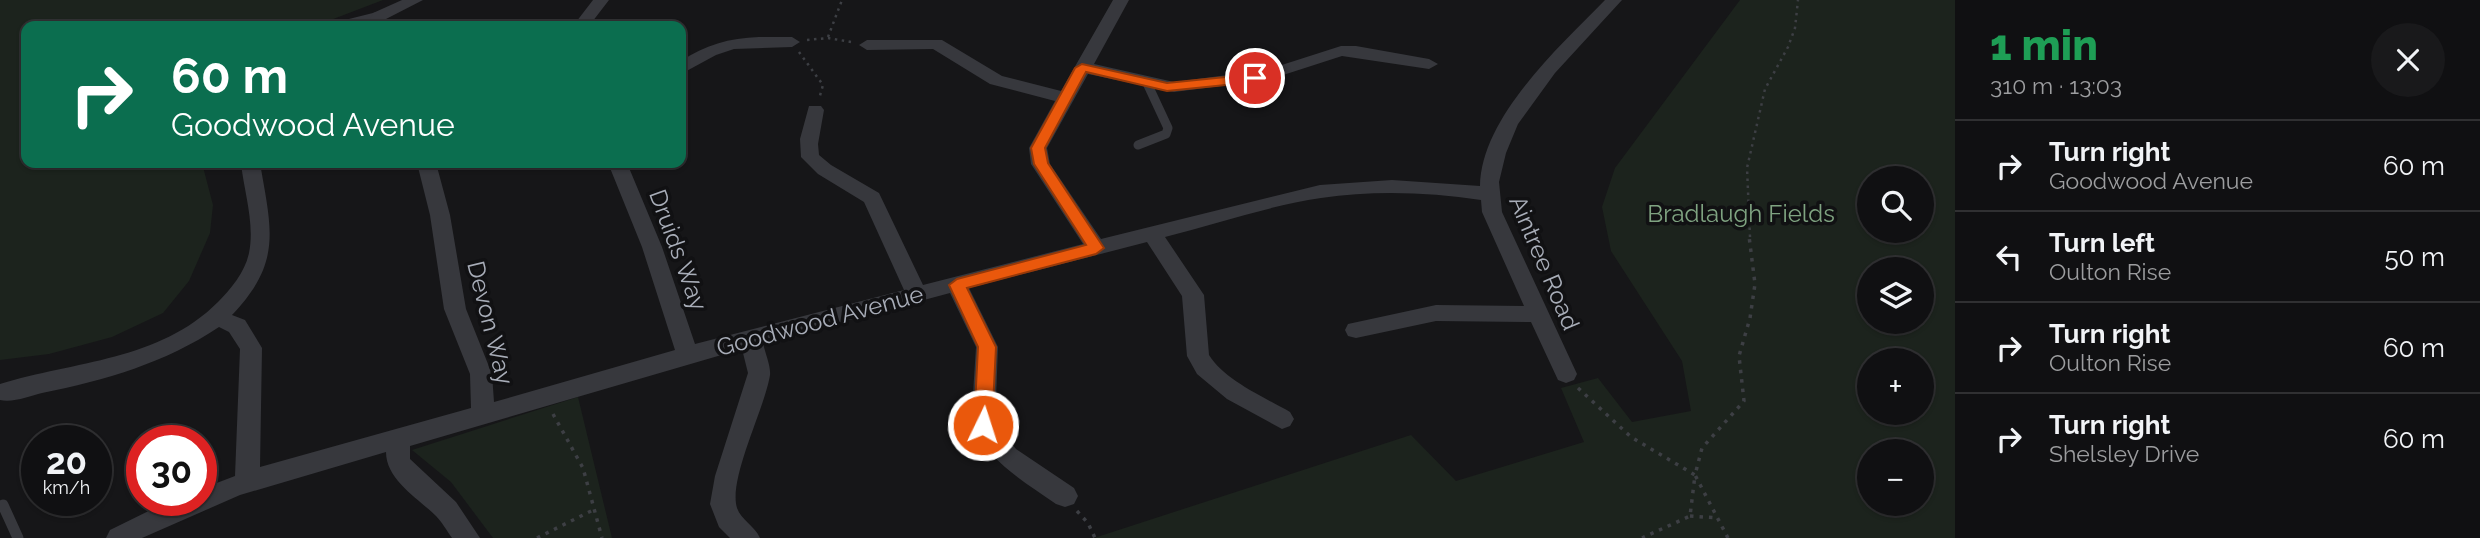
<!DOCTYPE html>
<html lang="en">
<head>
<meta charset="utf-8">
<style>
  :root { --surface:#101012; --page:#19191b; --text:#f1f3f6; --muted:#9c9d9f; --line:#303032 }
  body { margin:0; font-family:Raleway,sans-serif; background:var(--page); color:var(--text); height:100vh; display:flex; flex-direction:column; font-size:26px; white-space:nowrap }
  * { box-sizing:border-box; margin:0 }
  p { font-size:23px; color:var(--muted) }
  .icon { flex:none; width:38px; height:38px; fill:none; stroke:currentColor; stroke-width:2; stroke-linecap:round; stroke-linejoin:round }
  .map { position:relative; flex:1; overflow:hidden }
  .drawer { display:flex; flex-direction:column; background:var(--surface); width:525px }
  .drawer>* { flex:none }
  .top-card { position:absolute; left:21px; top:21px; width:665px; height:147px; border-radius:14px; box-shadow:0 2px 5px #0004,0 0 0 2px var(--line); background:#0b6e4f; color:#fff; overflow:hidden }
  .tools { position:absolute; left:1857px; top:166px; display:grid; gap:14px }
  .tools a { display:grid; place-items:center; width:77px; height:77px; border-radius:50%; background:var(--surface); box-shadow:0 2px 5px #0004,0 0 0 2px var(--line); font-size:35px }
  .speed { position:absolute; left:21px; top:425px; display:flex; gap:14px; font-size:35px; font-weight:700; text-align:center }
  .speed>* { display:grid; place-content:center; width:91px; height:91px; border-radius:50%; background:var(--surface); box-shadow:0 2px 5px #0004,0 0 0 2px var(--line); line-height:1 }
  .speed small { font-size:18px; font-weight:400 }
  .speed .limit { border:10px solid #d22; background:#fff; color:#111 }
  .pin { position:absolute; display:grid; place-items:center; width:60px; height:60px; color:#fff; margin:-30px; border:4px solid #fff; border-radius:50%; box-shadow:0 2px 7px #0007 }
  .me { position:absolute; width:77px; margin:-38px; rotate:4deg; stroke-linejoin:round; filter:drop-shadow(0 0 5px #0008) }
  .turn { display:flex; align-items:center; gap:24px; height:147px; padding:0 35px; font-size:32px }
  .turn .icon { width:91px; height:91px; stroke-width:2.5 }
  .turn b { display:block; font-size:49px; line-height:60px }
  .round { display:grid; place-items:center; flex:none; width:74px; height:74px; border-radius:37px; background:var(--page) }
  .head { display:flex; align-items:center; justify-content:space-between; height:119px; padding:0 35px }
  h1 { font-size:42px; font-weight:800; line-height:52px; color:#1e9e55 }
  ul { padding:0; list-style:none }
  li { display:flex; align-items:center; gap:21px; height:91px; padding:0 35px; border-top:2px solid var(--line) }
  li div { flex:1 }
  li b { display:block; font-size:26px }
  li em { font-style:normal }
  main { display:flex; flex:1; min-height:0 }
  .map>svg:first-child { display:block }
</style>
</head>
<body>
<main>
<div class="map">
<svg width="1955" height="538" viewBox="0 0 1955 538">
  <rect width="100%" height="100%" fill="#161618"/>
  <!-- green -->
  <path fill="#1c231d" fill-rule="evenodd" d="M 0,0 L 383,0 L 315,26 L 26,26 L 26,163 L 202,163 L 213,205 L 210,233 L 189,281 L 163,313 L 112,337 L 49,354 L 0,360 Z
    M 1740,0 L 1955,0 L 1955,538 L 1094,538 L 1411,435 L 1456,481 L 1584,442 L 1561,388 L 1598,378 L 1632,422 L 1691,411 L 1682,361 L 1611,251 L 1602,207 L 1615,168 ZM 1869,178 L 1922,178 L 1922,231 L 1869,231 ZM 1869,270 L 1922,270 L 1922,322 L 1869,322 ZM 1922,360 L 1922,413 L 1869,413 L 1869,360 ZM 1869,452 L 1922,452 L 1922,504 L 1869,504 Z
    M 578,397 L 612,538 L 493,538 L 451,482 L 412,450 Z"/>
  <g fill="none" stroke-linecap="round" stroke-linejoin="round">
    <!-- path-far1 -->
    <path stroke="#3d3f44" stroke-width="2.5" stroke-dasharray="2.5 4.5" stroke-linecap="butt" d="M 828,37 L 842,0
      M 807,40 L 828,38 L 851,42
      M 799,52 L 823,85 L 819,99
      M 1750,237 L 1747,168 L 1765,89 L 1788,47 L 1795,28 L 1798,0"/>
    <!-- path -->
    <path stroke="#3d3f44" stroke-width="3.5" stroke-dasharray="3.5 6" stroke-linecap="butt" d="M 1578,388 L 1631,437 L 1695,475 L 1690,516 L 1642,538
      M 553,414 L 583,468 L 602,538
      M 1077,511 L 1088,523 L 1095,538
      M 1690,516 L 1718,518
      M 537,538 L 595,509
      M 1728,538 L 1695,475 L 1702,448 L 1744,401 L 1739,356 L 1750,318 L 1755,284 L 1749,236"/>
    <!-- lane-far1 -->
    <path stroke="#37383d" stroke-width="9" d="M 339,26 L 379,16
      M 1138,145 L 1166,134 L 1168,128 L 1147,83"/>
    <!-- lane -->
    <path stroke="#37383d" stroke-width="11" d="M 3,505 L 18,538"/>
    <!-- street -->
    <path fill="#37383d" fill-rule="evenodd" d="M 402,0 L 423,0 L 386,19 L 383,26 L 367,26 L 373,13 Z
      M 593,0 L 609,0 L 589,26 L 573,26 Z
      M 1113,0 L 1129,0 L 1094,64 L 1174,82 L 1266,70 L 1341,46 L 1356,46 L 1429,59 L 1438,64 L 1429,69 L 1342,56 L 1268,80 L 1174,92 L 1088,74 L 1047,148 L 1050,164 L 1101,239 L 1320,185 L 1392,180 L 1480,186 C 1481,117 1560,46 1605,0 L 1622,0 L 1555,73 L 1518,124 L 1506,153 L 1499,182 L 1502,212 L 1577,374 L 1574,380 L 1566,383 L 1558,380 L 1531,322 L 1436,321 L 1356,338 L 1348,336 L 1345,330 L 1348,324 L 1436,305 L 1524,306 L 1482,212 L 1481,200 C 1428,192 1374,190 1321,198 C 1268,206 1216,224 1165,237 L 1204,295 L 1209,355 C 1224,380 1266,398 1290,412 L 1294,419 L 1290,426 L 1282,429 L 1227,399 L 1197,374 L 1187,356 L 1182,296 L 1147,242 L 969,288 L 998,347 L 995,424 L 1016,449 L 1074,488 L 1078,496 L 1074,504 L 1065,507 L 1056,504 C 1023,481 990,462 971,425 L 976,347 L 950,293 L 763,343 C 765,353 771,366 770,375 C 765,408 728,479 737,508 C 741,520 755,526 760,538 L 730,538 L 719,527 L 710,504 L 715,476 L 748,373 L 742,349 L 410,446 L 410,459 L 456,502 L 480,538 L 452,538 C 447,531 442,522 436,516 C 418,498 386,480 386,452 L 240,495 L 142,538 L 106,538 L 110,530 L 171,500 L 201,500 L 201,489 L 235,476 L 240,349 L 229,332 L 219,327 C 165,363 106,380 42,393 C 30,396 13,403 0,400 L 0,384 C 75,361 159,361 218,302 C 231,289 245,272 249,253 C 255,223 244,192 241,163 L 260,163 C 271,228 283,262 232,315 L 245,320 L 262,348 L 260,467 L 471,408 L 470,374 L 444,309 L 430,215 L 417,163 L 436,163 L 450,215 L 466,309 L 492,374 L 494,402 L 675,350 L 642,247 L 608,163 L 627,163 L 662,247 L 695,344 L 904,290 L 864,202 L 818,174 L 801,157 L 800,139 L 809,106 L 821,106 L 824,110 L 818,144 L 819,155 L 831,165 L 879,193 L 923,285 L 1083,244 L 1031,164 L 1029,148 L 1055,101 L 990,84 L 933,49 L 867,50 L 859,45 L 867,40 L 942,40 L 1002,76 L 1061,91 Z
      M 759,37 L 792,37 L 800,42 L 792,47 L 734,49 L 716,55 L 681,74 L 681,61 C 705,45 729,38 759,37 Z"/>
  </g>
  <!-- route -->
  <path fill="#ea580c" stroke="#983908" stroke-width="2" d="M 1082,64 L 1167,83 L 1255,74 L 1262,78 L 1255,82 L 1167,91 L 1086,72 L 1045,148 L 1048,163 L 1104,248 L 1096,254 L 967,288 L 996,347 L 992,425 L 990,430 L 983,432 L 977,430 L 974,425 L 978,347 L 949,285 L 957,279 L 1086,245 L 1034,164 L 1031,148 L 1075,68 Z"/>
  <g text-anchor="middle" stroke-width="7" stroke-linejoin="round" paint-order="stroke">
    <!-- park labels -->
    <g font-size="24" fill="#7fa381" stroke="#111113">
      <text x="1741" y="222">Bradlaugh Fields</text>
    </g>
    <!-- street labels -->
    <g font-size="24" fill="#a8adb8" stroke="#111113">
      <text transform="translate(678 250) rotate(70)" y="8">Druids Way</text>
      <text transform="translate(1544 263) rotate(67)" y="8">Aintree Road</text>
      <text transform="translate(820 321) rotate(-15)" y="8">Goodwood Avenue</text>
      <text transform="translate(490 323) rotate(76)" y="8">Devon Way</text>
    </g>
  </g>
</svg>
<div class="tools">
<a><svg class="icon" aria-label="search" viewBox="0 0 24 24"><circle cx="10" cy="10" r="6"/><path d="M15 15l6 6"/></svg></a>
<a><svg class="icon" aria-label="layers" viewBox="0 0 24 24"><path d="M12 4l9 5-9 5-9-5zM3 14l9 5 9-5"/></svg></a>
<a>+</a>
<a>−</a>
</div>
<div class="speed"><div>20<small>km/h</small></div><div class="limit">30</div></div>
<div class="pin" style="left:1255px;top:78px;background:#d93025"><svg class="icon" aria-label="arrive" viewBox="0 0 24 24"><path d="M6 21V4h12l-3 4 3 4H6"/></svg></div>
<svg class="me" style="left:983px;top:425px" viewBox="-20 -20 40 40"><circle r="17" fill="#ea580c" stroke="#fff" stroke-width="3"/><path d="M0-11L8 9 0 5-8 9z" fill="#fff"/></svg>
<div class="top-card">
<div class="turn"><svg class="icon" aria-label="right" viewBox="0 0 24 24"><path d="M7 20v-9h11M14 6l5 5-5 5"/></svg><div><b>60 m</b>Goodwood Avenue</div></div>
</div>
</div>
<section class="drawer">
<div class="head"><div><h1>1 min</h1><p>310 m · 13:03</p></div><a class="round"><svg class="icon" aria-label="close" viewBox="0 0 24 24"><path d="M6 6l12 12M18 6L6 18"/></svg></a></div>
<ul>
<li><svg class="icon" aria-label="right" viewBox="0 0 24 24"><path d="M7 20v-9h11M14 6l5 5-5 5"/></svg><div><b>Turn right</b><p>Goodwood Avenue</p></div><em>60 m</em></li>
<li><svg class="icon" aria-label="left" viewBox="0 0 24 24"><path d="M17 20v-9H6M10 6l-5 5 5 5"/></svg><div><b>Turn left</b><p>Oulton Rise</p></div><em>50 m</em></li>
<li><svg class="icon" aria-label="right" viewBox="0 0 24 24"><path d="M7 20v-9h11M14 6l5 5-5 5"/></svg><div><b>Turn right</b><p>Oulton Rise</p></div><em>60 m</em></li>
<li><svg class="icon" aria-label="right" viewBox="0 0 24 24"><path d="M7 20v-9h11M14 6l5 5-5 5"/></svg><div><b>Turn right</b><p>Shelsley Drive</p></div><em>60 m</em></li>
</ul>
</section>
</main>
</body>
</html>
